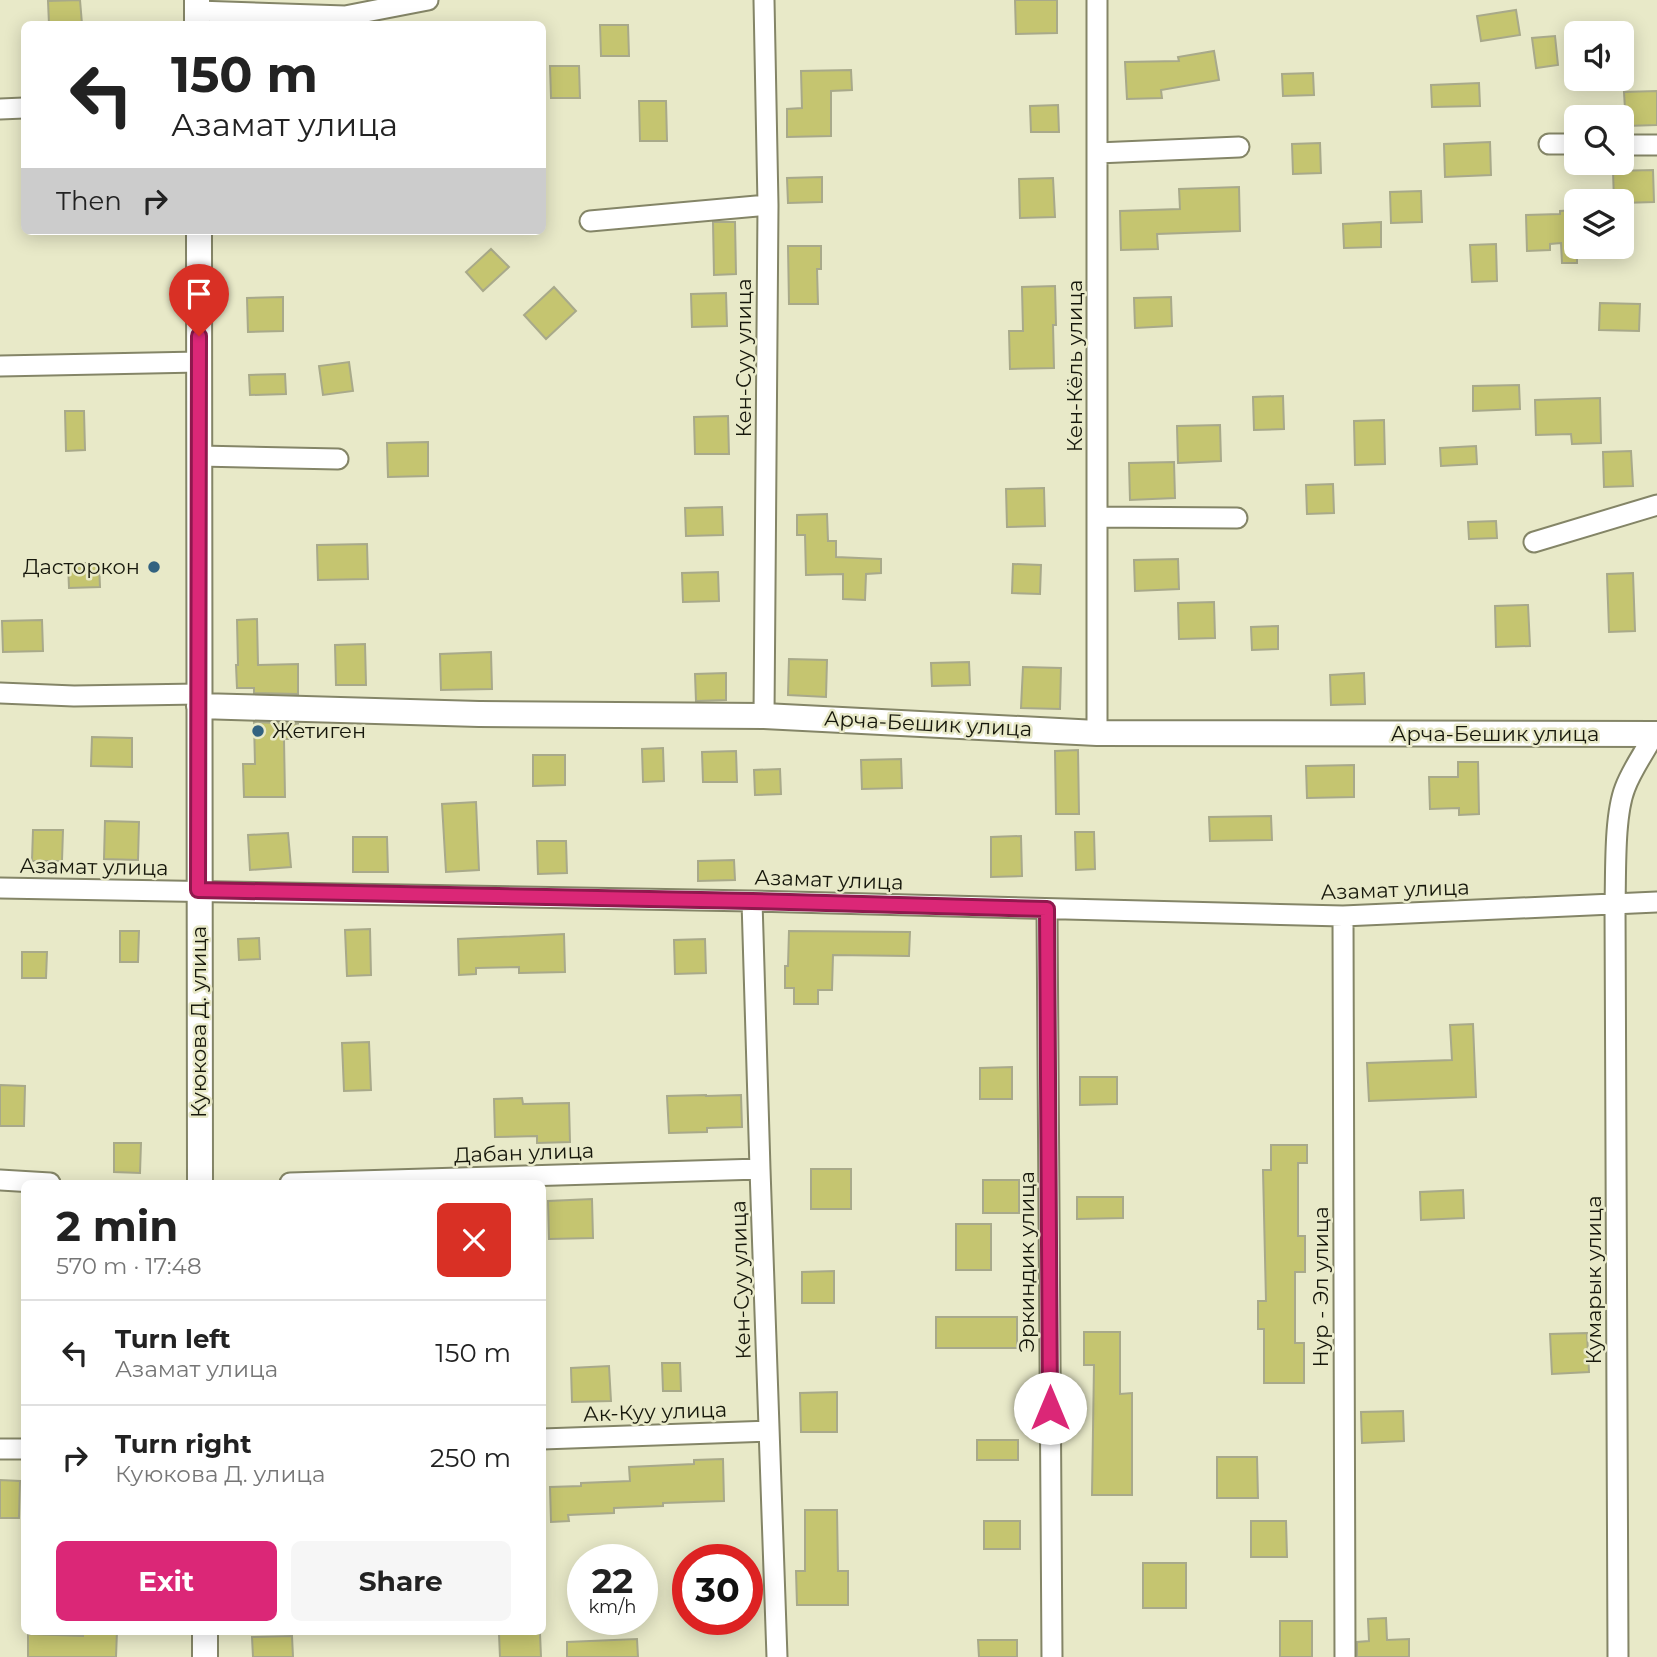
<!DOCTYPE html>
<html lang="en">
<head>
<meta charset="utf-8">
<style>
  :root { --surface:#fff; --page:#f6f6f6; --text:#222; --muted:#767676; --line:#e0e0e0; --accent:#db2777 }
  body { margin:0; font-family:Montserrat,sans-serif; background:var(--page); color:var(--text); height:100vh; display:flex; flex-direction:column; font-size:26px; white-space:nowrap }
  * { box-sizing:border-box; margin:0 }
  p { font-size:23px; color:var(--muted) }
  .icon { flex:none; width:38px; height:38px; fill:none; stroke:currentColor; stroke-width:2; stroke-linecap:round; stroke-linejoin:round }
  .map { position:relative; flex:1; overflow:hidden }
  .details { position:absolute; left:21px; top:1180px; width:525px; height:455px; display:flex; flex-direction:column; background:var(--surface); border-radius:10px; box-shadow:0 4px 18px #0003 }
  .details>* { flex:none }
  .guide { position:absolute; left:21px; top:21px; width:525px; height:214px; border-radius:10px; box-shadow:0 4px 18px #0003; background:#fff; color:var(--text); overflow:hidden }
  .fabs { position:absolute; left:1564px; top:21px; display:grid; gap:14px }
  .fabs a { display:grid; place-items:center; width:70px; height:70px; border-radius:10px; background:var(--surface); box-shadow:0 4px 18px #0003; font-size:35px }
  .speed { position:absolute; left:567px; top:1544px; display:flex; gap:14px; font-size:35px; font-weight:700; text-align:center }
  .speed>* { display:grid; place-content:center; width:91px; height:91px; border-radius:50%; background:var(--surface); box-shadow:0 4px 18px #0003; line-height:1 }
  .speed small { font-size:18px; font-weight:400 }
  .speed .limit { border:10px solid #d22; background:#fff; color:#111 }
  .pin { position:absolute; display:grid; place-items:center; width:60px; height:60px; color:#fff; margin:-72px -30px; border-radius:50% 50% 50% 0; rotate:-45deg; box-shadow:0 0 7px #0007 }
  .pin .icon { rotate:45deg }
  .me { position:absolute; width:77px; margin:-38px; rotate:0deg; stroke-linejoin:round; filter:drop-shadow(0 0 5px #0008) }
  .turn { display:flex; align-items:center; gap:24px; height:147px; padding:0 35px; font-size:32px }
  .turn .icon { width:91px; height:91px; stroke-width:2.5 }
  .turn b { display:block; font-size:49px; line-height:60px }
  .then { display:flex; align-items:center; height:66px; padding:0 35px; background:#0003; gap:14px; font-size:26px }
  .round { display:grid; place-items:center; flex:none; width:74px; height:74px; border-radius:10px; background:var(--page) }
  .summary { display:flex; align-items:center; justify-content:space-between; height:119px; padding:0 35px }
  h1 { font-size:42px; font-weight:700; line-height:52px }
  .button { display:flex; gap:14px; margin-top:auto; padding:14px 35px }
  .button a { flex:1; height:80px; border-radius:10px; background:var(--accent); color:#fff; font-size:28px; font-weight:700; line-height:80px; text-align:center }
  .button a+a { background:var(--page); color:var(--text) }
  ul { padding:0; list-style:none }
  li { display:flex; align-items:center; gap:21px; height:105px; padding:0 35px; border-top:2px solid var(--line) }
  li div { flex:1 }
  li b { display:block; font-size:26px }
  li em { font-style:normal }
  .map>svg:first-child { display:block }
</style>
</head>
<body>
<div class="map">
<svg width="1657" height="1657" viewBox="0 0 1657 1657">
  <rect width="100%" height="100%" fill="#e8e9c8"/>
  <!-- building -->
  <path fill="#c5c570" stroke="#a8a98a" stroke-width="2" d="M 80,0 L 82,24 L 49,24 L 48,1 Z
    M 1015,0 L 1057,0 L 1057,33 L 1016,34 Z
    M 1516,10 L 1520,35 L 1481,41 L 1477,16 Z
    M 600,25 L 628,25 L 629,56 L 601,56 Z
    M 1555,36 L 1558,65 L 1536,68 L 1532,38 Z
    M 1214,51 L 1219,80 L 1161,90 L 1162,98 L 1127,99 L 1125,62 L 1179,61 L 1178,57 Z
    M 550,66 L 579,66 L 580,98 L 551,98 Z
    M 851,70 L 852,90 L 831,91 L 831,136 L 787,137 L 787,109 L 802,108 L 801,71 Z
    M 1313,73 L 1314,95 L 1283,96 L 1282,74 Z
    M 1479,83 L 1480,106 L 1432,107 L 1431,85 Z
    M 1657,91 L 1657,125 L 1626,126 L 1624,92 Z
    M 639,101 L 666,101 L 667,141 L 640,141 Z
    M 1058,105 L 1059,132 L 1031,132 L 1030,106 Z
    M 1490,142 L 1491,175 L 1445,177 L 1444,144 Z
    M 1320,143 L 1321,173 L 1293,174 L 1292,144 Z
    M 1653,170 L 1654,202 L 1622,203 L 1622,201 L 1614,201 L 1613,171 Z
    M 822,177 L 822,202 L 788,203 L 787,178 Z
    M 1053,178 L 1055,217 L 1020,218 L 1019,179 Z
    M 1239,187 L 1240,231 L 1157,234 L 1158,249 L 1121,250 L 1120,211 L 1180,209 L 1179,189 Z
    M 1421,191 L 1422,222 L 1391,223 L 1390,192 Z
    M 1577,210 L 1577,263 L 1562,263 L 1561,243 L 1550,244 L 1550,250 L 1527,251 L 1526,215 L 1560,214 L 1560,211 Z
    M 713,222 L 735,222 L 736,274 L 714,275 Z
    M 1381,222 L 1381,247 L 1344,248 L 1343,224 Z
    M 1496,244 L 1497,281 L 1472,282 L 1470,245 Z
    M 788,246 L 821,246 L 821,269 L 817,269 L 818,304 L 789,304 Z
    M 491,249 L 509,267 L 483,291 L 466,272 Z
    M 1055,286 L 1056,325 L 1053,325 L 1054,368 L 1010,369 L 1009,331 L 1023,331 L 1022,287 Z
    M 554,287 L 576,311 L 546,339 L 524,315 Z
    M 726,293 L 727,326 L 692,327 L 691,294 Z
    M 283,297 L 283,331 L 248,332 L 247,298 Z
    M 1171,297 L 1172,326 L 1135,328 L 1134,298 Z
    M 1600,303 L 1640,304 L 1639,331 L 1599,330 Z
    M 349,362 L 353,391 L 323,395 L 319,366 Z
    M 285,374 L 286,394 L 250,395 L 249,375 Z
    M 1519,385 L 1520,409 L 1473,411 L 1473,386 Z
    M 1283,396 L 1284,429 L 1254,430 L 1253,397 Z
    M 1600,398 L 1601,443 L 1572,444 L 1571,434 L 1536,435 L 1535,400 Z
    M 65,411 L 84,411 L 85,450 L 66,451 Z
    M 728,416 L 729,454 L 695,454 L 694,417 Z
    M 1384,420 L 1385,464 L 1355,465 L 1354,421 Z
    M 1220,425 L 1221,461 L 1178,463 L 1177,426 Z
    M 428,442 L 428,476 L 388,477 L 387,443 Z
    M 1476,446 L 1477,464 L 1441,466 L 1440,448 Z
    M 1631,451 L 1633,486 L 1604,487 L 1603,452 Z
    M 1174,462 L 1175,498 L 1130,500 L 1129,463 Z
    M 1333,484 L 1334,513 L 1307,514 L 1306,485 Z
    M 1044,488 L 1045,526 L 1007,527 L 1006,489 Z
    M 722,507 L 723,535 L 686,536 L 685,508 Z
    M 827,514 L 828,541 L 836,541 L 836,557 L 881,559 L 881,573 L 866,574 L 865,600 L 843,599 L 843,574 L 806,575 L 805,535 L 797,535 L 797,515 Z
    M 1496,521 L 1497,538 L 1469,539 L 1468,522 Z
    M 367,544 L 368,579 L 318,580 L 317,545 Z
    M 1178,559 L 1179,589 L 1135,591 L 1134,560 Z
    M 68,563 L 99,563 L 100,587 L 69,588 Z
    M 1013,564 L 1041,565 L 1040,594 L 1012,593 Z
    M 718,572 L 719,601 L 683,602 L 682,573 Z
    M 1633,573 L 1635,631 L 1609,632 L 1607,574 Z
    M 1214,602 L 1215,638 L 1179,639 L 1178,603 Z
    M 1528,605 L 1530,646 L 1496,647 L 1495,606 Z
    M 257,619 L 258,665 L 298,664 L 298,694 L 254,693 L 254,688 L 237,688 L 236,665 L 238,665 L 237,620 Z
    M 42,620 L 43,651 L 3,652 L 2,621 Z
    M 1278,626 L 1278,649 L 1252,650 L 1251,627 Z
    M 365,644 L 366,685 L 336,685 L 335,645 Z
    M 491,652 L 492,689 L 441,690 L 440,654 Z
    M 789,659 L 827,660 L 826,697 L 788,695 Z
    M 969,662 L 970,685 L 932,686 L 931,663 Z
    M 1023,667 L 1061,668 L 1060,709 L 1021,708 Z
    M 726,673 L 726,700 L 696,701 L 695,674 Z
    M 1364,673 L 1365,704 L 1331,705 L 1330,675 Z
    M 254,722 L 298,724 L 299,739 L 284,739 L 285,797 L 244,797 L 243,764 L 255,764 Z
    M 92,737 L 132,738 L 132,767 L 91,766 Z
    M 663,748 L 664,781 L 643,782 L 642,749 Z
    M 1078,750 L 1079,814 L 1056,814 L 1055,751 Z
    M 736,751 L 737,782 L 703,782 L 702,752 Z
    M 533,755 L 565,755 L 565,785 L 533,786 Z
    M 901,759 L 902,788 L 862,789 L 861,760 Z
    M 1458,762 L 1478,762 L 1479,814 L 1459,815 L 1459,808 L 1430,809 L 1429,777 L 1458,777 Z
    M 1354,765 L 1354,797 L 1307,798 L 1306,766 Z
    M 780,769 L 781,794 L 755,795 L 754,770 Z
    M 476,802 L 479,870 L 446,872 L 442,804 Z
    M 1271,816 L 1272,840 L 1210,841 L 1209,817 Z
    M 105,821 L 139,822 L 138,860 L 104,859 Z
    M 33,830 L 63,830 L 62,861 L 32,861 Z
    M 1075,832 L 1094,832 L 1095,869 L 1076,870 Z
    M 288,833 L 291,867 L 250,870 L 248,835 Z
    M 1021,836 L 1022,876 L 991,877 L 991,837 Z
    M 353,837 L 387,837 L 388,872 L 353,872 Z
    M 537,841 L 566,841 L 567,873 L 538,874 Z
    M 734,860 L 735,880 L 698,881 L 698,861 Z
    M 370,929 L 371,975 L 347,976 L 345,930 Z
    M 120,931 L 139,931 L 138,962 L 120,962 Z
    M 789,931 L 910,932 L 909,956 L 833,955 L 832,990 L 818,990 L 818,1004 L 794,1004 L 794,988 L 785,988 L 785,966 L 788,966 Z
    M 564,934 L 565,972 L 519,973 L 519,967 L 476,968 L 476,974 L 459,975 L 458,939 Z
    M 259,938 L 260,959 L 239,960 L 238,939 Z
    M 705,939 L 706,973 L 675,974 L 674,940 Z
    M 22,952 L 47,952 L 46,978 L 22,978 Z
    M 1473,1024 L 1476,1097 L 1369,1101 L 1367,1063 L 1452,1060 L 1450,1025 Z
    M 369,1042 L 371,1090 L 344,1091 L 342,1043 Z
    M 1012,1067 L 1012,1099 L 980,1099 L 980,1068 Z
    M 1080,1077 L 1117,1077 L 1117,1104 L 1080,1105 Z
    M 0,1085 L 25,1086 L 24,1126 L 0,1126 Z
    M 706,1095 L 706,1096 L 741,1095 L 742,1127 L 707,1128 L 707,1132 L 669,1133 L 667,1096 Z
    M 522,1098 L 523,1104 L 569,1103 L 570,1142 L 537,1143 L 537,1136 L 495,1137 L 494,1099 Z
    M 114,1143 L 141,1143 L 140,1173 L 114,1172 Z
    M 1271,1145 L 1307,1145 L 1307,1163 L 1298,1163 L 1298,1236 L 1305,1236 L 1305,1272 L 1295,1272 L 1295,1343 L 1304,1343 L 1304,1383 L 1264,1383 L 1264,1329 L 1258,1329 L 1258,1301 L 1266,1301 L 1263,1170 L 1271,1170 Z
    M 811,1169 L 851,1169 L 851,1209 L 811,1209 Z
    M 983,1180 L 1019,1180 L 1019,1213 L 983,1213 Z
    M 1463,1190 L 1464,1218 L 1421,1220 L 1420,1192 Z
    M 1077,1197 L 1123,1197 L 1123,1218 L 1077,1219 Z
    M 592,1199 L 593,1238 L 549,1239 L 548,1201 Z
    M 956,1224 L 991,1224 L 991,1270 L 956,1270 Z
    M 834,1271 L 834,1303 L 802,1303 L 802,1272 Z
    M 936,1317 L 1017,1317 L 1017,1348 L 936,1348 Z
    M 1084,1332 L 1120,1332 L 1120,1394 L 1132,1393 L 1132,1495 L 1092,1495 L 1094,1365 L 1084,1365 Z
    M 1587,1333 L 1589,1372 L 1552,1374 L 1550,1334 Z
    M 662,1363 L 680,1363 L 681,1391 L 663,1391 Z
    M 609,1366 L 611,1401 L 572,1402 L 571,1368 Z
    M 837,1392 L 837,1432 L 801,1432 L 800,1393 Z
    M 1403,1411 L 1404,1441 L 1362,1443 L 1361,1412 Z
    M 977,1440 L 1018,1440 L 1018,1460 L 977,1460 Z
    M 1217,1457 L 1257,1457 L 1258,1498 L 1217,1498 Z
    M 723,1459 L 724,1501 L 663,1503 L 663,1506 L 614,1508 L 614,1513 L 568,1515 L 569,1521 L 551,1522 L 550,1487 L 581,1486 L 581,1483 L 630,1481 L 629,1467 L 694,1464 L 694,1460 Z
    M 0,1480 L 20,1481 L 19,1518 L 0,1518 Z
    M 805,1510 L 837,1510 L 838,1571 L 848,1571 L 848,1605 L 797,1605 L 796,1571 L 805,1571 Z
    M 984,1521 L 1020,1521 L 1020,1549 L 984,1549 Z
    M 1251,1521 L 1286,1521 L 1287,1557 L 1251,1557 Z
    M 1143,1563 L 1186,1563 L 1186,1608 L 1143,1608 Z
    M 1386,1618 L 1387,1640 L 1409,1639 L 1409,1657 L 1357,1657 L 1357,1642 L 1369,1641 L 1368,1619 Z
    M 1280,1621 L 1312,1621 L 1312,1657 L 1280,1657 Z
    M 83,1631 L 117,1631 L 116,1657 L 28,1657 L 28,1634 L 83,1636 Z
    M 540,1633 L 541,1657 L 500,1657 L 499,1634 Z
    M 292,1636 L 293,1657 L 253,1657 L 252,1637 Z
    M 637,1639 L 638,1657 L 567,1657 L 567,1642 Z
    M 978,1640 L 1017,1640 L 1017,1657 L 979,1657 Z"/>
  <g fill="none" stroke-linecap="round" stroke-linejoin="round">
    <defs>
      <path id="minor" d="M 1097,0 L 1097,733
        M 197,11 L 345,16 L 428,0
        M 0,109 L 24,108
        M 1549,144 L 1577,144
        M 1622,145 L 1657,145
        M 1097,153 L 1239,147
        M 590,221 L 768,205
        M 0,366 L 199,362
        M 199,456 L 338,459
        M 1097,517 L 1237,518
        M 1534,542 L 1657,505
        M 0,693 L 74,696 L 199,694
        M 764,716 L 768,205 L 764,0
        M 0,888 L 752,901 L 1343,916 L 1657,902
        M 752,901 L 760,1169 L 777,1657
        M 1047,909 L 1052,1657
        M 1343,916 L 1345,1657
        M 0,1180 L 50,1183
        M 290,1183 L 760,1169
        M 542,1439 L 769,1431
        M 0,1449 L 24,1449
        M 1618,1657 L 1615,904 C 1616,872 1614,816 1625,788 C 1632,769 1645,752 1654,734"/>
      <path id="tertiary" d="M 197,0 L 197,24
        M 199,231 L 200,1183
        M 199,706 L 479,714 L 764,716 L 1097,733 L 1657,734
        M 205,1631 L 205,1657"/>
    </defs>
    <!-- minor casing -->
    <use href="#minor" stroke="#848567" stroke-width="23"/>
    <!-- tertiary casing -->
    <use href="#tertiary" stroke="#848567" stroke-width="28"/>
    <!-- minor -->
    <use href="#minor" stroke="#fff" stroke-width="19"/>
    <!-- tertiary -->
    <use href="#tertiary" stroke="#fff" stroke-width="24"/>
  </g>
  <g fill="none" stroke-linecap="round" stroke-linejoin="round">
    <defs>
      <path id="route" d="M 199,336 L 198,890 L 752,901 L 1047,909 L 1050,1408"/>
    </defs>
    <!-- route casing -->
    <use href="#route" stroke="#8e194d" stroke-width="18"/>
    <!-- route -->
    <use href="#route" stroke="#db2777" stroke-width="12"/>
  </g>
  <!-- markers -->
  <g fill="#326280" stroke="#e8e9c8" stroke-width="2.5">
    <circle cx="154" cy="567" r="7"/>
    <circle cx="258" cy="731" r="7"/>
  </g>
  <g text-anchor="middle" stroke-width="5" stroke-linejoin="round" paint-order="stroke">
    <!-- street labels -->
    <g font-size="21" fill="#17180c" stroke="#e8e9c8">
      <text transform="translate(744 358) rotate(-90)" y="7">Кен-Суу улица</text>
      <text transform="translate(1075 366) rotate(-90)" y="7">Кен-Кёль улица</text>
      <text transform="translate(928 724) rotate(3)" y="7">Арча-Бешик улица</text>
      <text x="1495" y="741">Арча-Бешик улица</text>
      <text transform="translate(94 867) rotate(1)" y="7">Азамат улица</text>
      <text transform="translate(829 880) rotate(2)" y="7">Азамат улица</text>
      <text transform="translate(1395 890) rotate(-2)" y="7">Азамат улица</text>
      <text transform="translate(199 1022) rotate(-90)" y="7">Куюкова Д. улица</text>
      <text transform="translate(524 1153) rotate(-2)" y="7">Дабан улица</text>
      <text transform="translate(1027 1262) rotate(-90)" y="7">Эркиндик улица</text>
      <text transform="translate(741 1280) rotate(-92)" y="7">Кен-Суу улица</text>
      <text transform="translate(1594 1280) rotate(-90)" y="7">Кумарык улица</text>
      <text transform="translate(1321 1287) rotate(-90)" y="7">Нур - Эл улица</text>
      <text transform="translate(655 1412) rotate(-2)" y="7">Ак-Куу улица</text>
    </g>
    <!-- poi labels -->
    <g font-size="21" fill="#17180c" stroke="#e8e9c8" text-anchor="end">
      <text x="140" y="574">Дасторкон</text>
      <text x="272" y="738" text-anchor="start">Жетиген</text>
    </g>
  </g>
</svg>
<div class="fabs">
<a><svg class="icon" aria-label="sound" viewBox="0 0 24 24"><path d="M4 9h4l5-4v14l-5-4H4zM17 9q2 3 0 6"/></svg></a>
<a><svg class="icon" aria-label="search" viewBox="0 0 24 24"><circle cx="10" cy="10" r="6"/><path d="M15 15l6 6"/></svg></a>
<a><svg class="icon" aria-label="layers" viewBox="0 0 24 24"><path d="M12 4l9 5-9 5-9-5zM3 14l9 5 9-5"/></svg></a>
</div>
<div class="speed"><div>22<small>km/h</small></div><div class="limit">30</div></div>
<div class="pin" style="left:199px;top:336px;background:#d93025"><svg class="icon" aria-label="arrive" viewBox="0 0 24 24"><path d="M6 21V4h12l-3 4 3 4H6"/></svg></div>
<svg class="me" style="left:1050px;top:1408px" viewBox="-20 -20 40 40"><circle r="19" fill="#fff"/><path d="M0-13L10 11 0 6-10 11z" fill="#db2777"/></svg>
<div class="guide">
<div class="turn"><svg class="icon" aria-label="left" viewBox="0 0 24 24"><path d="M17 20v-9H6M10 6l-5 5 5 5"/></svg><div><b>150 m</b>Азамат улица</div></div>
<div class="then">Then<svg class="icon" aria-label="right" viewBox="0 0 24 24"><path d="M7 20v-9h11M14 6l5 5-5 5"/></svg></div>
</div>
<section class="details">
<div class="summary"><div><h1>2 min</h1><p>570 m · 17:48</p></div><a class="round" style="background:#d93025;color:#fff"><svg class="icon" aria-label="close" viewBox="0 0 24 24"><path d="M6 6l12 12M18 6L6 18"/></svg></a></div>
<ul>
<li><svg class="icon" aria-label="left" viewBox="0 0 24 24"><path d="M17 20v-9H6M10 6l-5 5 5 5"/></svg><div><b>Turn left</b><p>Азамат улица</p></div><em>150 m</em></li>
<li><svg class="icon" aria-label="right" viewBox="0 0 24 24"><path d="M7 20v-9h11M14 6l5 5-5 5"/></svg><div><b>Turn right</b><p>Куюкова Д. улица</p></div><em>250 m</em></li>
</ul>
<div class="button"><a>Exit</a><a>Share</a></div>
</section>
</div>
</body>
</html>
